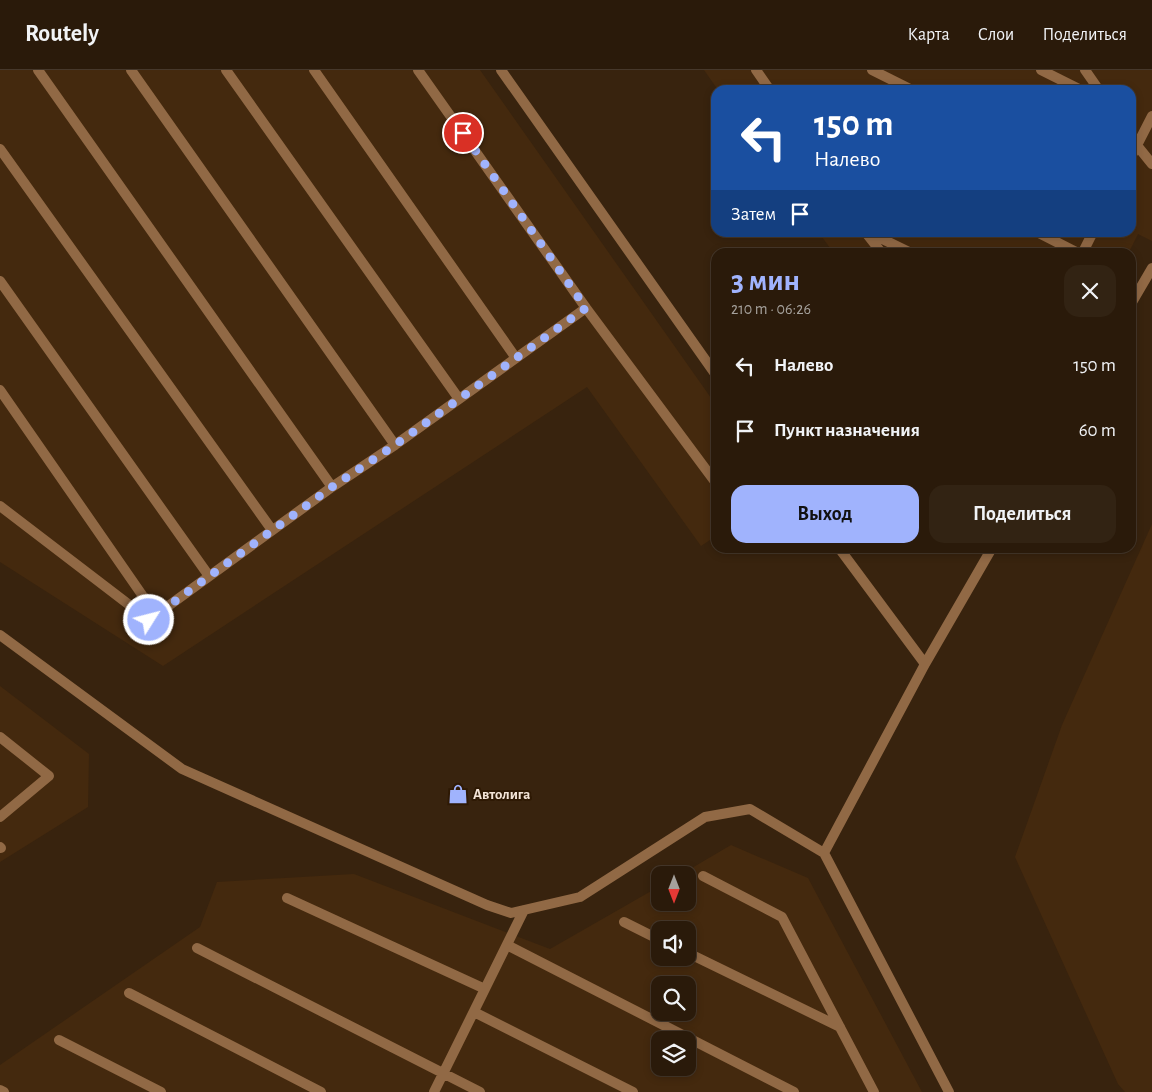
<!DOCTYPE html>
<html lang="ru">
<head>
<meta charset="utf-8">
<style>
  :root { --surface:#2a1a0a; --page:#322313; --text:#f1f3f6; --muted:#a5a19c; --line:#46382b; --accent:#a0b3fd }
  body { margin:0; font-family:"Alegreya Sans",sans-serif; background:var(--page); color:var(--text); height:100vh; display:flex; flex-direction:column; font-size:19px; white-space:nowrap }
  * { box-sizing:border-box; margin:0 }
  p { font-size:16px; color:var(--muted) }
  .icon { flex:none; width:28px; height:28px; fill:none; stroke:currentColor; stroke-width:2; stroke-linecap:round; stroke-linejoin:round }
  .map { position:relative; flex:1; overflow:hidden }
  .sheet { position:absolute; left:711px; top:178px; width:425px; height:305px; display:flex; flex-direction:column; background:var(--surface); border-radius:15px; box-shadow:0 2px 8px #0003,0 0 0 1px var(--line) }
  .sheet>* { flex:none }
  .guide { position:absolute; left:711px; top:15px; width:425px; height:152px; border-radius:15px; box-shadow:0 2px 8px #0003,0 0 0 1px var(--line); background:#1a4fa0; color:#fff; overflow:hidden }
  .needle { width:32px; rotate:180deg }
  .buttons { position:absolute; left:651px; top:796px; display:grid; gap:10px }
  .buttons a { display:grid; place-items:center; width:45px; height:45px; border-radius:10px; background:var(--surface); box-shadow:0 2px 8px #0003,0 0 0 1px var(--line); font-size:25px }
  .pin { position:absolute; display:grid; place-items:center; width:42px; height:42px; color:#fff; margin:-21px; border:2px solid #fff; border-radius:50%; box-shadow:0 1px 5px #0007 }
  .me { position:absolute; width:55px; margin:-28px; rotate:54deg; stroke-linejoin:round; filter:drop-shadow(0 0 4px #0008) }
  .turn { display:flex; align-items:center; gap:18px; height:105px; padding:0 20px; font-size:22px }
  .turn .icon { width:65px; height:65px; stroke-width:2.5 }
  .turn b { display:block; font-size:35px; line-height:42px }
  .then { display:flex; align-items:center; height:48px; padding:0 20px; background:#0003; gap:10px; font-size:19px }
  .round { display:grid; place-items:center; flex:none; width:52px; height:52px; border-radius:15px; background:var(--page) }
  .overview { display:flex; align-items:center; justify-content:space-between; height:85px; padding:0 20px }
  h1 { font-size:30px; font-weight:600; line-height:38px; color:var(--accent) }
  .action { display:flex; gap:10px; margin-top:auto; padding:10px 20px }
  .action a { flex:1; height:58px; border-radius:15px; background:var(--accent); color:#111; font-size:20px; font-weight:600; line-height:58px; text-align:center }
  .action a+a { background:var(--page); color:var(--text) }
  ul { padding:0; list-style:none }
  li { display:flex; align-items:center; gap:15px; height:65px; padding:0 20px }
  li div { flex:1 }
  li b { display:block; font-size:19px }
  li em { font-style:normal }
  header { display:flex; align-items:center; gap:30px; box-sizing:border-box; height:70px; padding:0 25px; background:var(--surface); border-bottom:1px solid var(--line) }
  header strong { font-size:24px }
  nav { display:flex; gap:28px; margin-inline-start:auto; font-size:18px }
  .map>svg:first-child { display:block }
</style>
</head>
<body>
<header>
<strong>Routely</strong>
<nav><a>Карта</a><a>Слои</a><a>Поделиться</a></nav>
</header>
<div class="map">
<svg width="1152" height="1022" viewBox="0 0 1152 1022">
  <rect width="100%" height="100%" fill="#38230e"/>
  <!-- built -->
  <path fill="#44290e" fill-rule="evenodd" d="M 0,0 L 480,0 L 716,335 L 716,466 L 701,476 L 587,317 L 163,596 L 0,492 Z
    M 704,0 L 1152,0 L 1152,171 L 1138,164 L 1129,182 L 833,182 L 819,163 L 1131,162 L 1131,20 L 718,20 Z
    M 1152,454 L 1152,1022 L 1125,1022 L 1118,1014 L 1015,787 L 1062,655 Z
    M 0,616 L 89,684 L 88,737 L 0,792 Z
    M 731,775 L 808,808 L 922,1022 L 0,1022 L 0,995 L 200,857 L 217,812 L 354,804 L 550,879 L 660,816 L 660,832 L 688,832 L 688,805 L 680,805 ZM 660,860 L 688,860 L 688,888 L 660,888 ZM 660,915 L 688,915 L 688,942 L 660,942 ZM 660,970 L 688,970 L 688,998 L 660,998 Z"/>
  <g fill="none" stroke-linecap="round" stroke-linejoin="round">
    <!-- service -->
    <path stroke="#916945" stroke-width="10" d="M 38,0 L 332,417
      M 131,0 L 395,375
      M 226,0 L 459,329
      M 314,0 L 516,288
      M 418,0 L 586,238 L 716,413
      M 501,0 L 716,305
      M 756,0 L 770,20
      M 872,0 L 912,20
      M 1041,0 L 1081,20
      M 1085,0 L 1099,20
      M 1131,68 L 1152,94
      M 0,79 L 272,460
      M 1131,87 L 1152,46
      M 868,162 L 909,182
      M 1037,162 L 1076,182
      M 866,163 L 881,182
      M 1083,182 L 1093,162
      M 0,211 L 209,506
      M 1131,234 L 1152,198
      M 0,320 L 156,545
      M 0,436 L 149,550 L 332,417 L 395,375 L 586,238
      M 839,478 L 925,594
      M 0,565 L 182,699 L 487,835 L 511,843 L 580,827 L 705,747 L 750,739 L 824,783 L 949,1022
      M 0,667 L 49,706 L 0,747
      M 0,777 L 1,778
      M 824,783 L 925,594 L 992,478
      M 703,806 L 782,847 L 874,1022
      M 287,828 L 485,919
      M 624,852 L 660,870
      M 507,875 L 794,1022
      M 197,878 L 480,1022
      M 688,883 L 840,957
      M 129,923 L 321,1022
      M 474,942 L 633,1022
      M 59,970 L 161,1022
      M 0,1020 L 4,1022
      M 434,1022 L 524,840"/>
  </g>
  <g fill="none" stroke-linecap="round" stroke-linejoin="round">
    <!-- route -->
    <path stroke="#a0b3fd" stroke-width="9" stroke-dasharray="0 16.2" d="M 149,550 L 332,417 L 395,375 L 586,238 L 463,63"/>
  </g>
  <!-- icons -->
  <defs>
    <symbol id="shop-bare" viewBox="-9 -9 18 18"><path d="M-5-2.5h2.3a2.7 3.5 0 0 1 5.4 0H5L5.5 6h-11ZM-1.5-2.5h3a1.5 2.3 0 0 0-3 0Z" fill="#a0b3fd" stroke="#2e1904" stroke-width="2.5" paint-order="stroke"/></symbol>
  </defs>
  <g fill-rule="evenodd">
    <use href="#shop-bare" x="444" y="710" width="28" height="28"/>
  </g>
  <g text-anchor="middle" stroke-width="4" stroke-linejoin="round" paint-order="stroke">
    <!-- poi labels -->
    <g font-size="15" font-weight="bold" fill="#f3e4d7" stroke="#2e1904" text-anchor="start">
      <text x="473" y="729">Автолига</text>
    </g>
  </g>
</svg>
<div class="buttons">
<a><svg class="needle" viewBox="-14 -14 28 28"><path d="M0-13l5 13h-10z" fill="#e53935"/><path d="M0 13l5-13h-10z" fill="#a5a19c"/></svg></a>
<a><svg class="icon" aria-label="sound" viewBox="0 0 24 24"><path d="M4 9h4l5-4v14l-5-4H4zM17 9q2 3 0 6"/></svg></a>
<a><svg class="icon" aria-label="search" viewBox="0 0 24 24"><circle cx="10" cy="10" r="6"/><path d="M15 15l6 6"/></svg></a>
<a><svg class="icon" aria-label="layers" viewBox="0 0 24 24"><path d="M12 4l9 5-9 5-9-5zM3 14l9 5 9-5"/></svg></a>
</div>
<div class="pin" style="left:463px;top:63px;background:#d93025"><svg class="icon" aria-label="arrive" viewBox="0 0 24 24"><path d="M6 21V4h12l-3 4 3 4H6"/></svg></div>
<svg class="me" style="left:149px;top:550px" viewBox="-20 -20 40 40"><circle r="17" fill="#a0b3fd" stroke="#fff" stroke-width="3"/><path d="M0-11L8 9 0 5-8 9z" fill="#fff"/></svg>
<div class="guide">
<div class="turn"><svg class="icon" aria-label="left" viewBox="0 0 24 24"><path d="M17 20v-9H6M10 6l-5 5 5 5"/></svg><div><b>150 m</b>Налево</div></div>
<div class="then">Затем<svg class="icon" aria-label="arrive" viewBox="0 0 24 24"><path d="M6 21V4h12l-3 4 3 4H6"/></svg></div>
</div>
<section class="sheet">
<div class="overview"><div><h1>3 мин</h1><p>210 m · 06:26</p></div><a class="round"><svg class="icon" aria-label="close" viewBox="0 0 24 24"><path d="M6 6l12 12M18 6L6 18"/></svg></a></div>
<ul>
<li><svg class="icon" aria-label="left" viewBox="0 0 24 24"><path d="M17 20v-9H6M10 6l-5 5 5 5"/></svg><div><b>Налево</b></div><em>150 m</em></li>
<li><svg class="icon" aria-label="arrive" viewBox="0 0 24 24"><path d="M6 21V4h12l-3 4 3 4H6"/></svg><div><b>Пункт назначения</b></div><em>60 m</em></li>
</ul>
<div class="action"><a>Выход</a><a>Поделиться</a></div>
</section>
</div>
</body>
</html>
